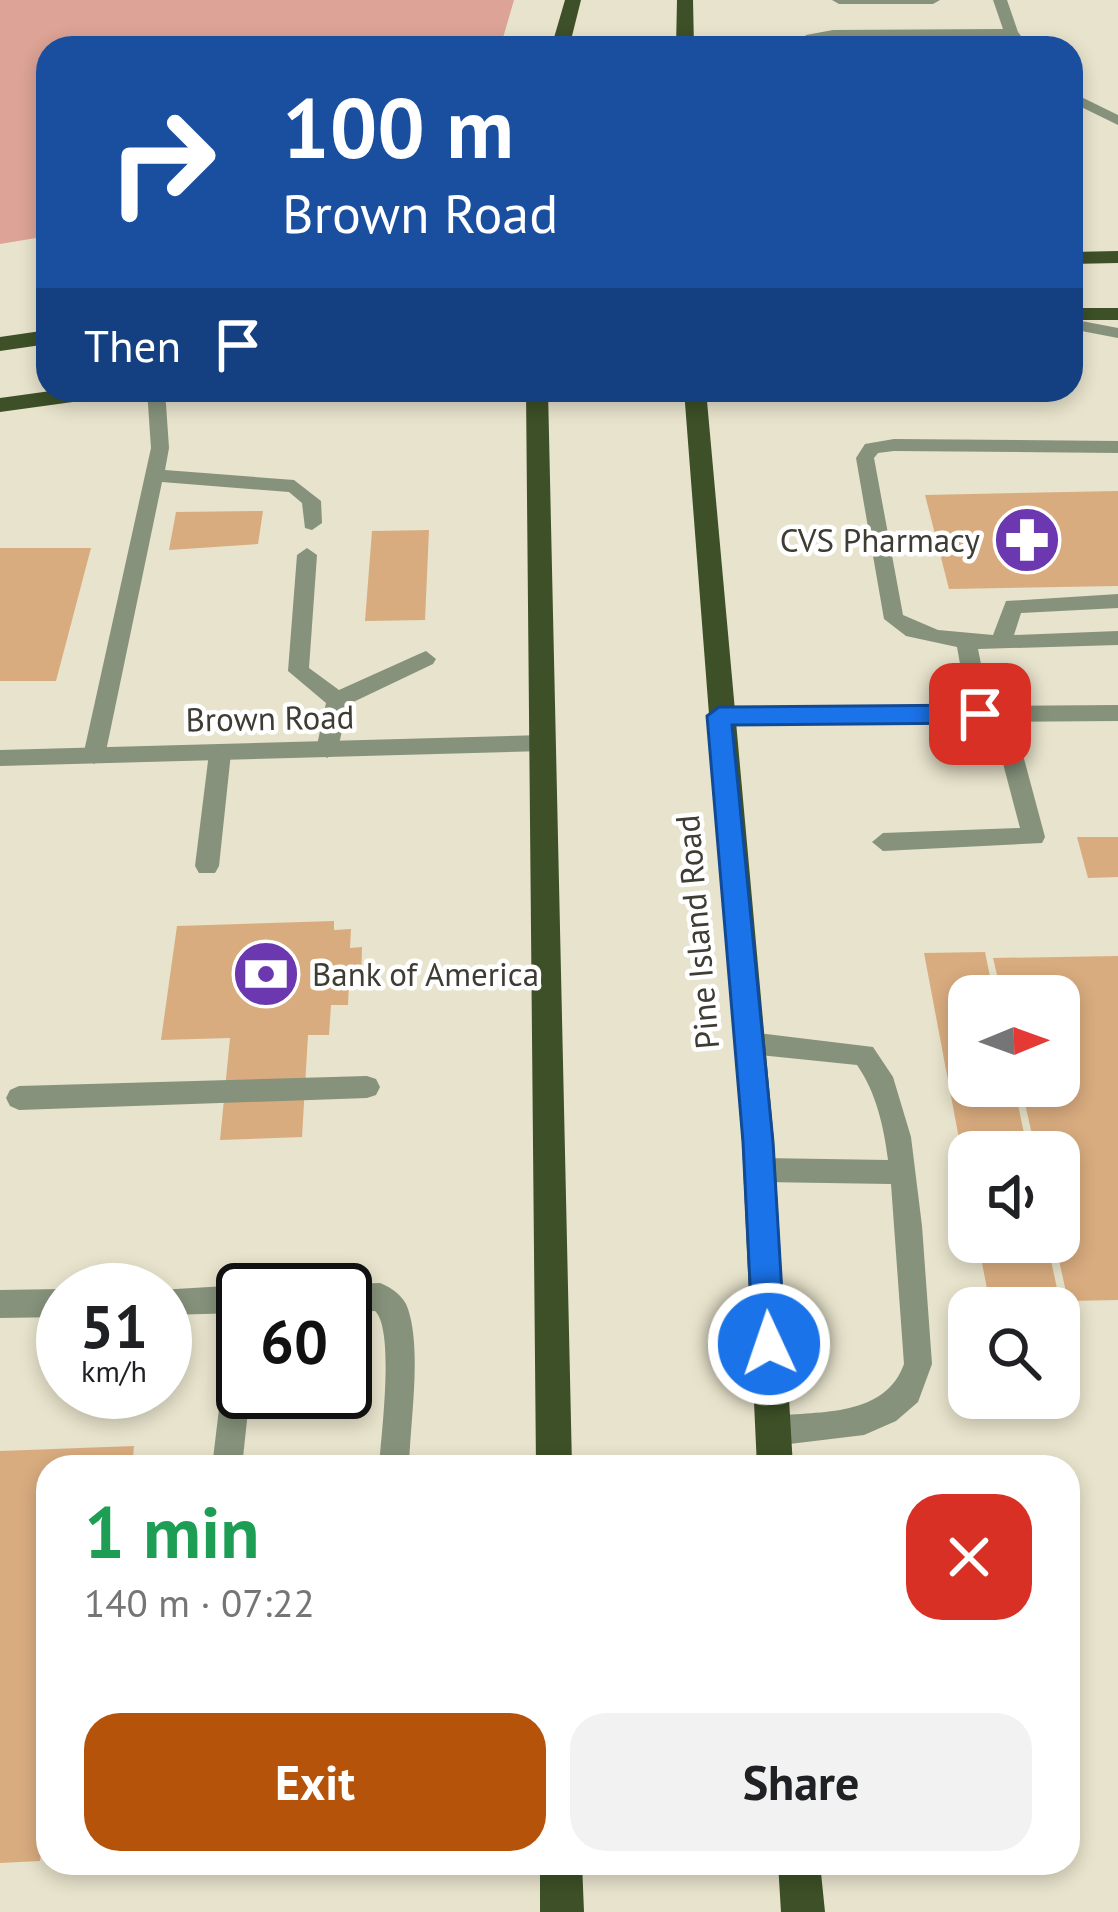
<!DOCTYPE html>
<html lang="en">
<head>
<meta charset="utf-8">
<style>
  :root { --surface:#fff; --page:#f2f2f2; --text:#202124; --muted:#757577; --accent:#b45309 }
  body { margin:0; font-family:"PT Sans",sans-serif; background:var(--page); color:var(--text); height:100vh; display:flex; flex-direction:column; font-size:45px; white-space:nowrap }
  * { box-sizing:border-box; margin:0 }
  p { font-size:39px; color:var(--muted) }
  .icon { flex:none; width:66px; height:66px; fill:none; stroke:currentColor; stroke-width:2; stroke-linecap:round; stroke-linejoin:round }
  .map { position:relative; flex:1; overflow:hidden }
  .side { position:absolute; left:36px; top:1455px; width:1044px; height:420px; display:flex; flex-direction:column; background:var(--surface); border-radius:36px; box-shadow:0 6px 18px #0003 }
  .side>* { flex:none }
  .hud { position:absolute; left:36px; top:36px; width:1047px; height:366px; border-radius:36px; box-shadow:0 6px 18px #0003; background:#1a4fa0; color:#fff; overflow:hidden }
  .needle { width:78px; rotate:89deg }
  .tools { position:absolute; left:948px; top:975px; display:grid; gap:24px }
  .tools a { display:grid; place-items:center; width:132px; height:132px; border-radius:24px; background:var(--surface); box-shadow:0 6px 18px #0003; font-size:60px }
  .speed { position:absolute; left:36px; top:1263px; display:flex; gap:24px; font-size:60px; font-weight:700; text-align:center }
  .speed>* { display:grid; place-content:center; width:156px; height:156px; border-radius:50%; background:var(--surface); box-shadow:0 6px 18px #0003; line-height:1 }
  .speed small { font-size:30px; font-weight:400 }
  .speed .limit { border:6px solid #111; border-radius:18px; background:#fff; color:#111 }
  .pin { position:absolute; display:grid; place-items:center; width:102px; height:102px; color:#fff; margin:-51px; border-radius:24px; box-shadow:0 6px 18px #0006 }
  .me { position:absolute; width:132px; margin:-66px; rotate:357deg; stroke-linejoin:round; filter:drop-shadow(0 0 9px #0008) }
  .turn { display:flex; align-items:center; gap:42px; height:252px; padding:0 48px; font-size:54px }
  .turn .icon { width:156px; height:156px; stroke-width:2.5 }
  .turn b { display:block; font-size:84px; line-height:102px }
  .then { display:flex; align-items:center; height:114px; padding:0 48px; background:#0003; gap:24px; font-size:45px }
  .round { display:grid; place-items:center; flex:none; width:126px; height:126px; border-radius:36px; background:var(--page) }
  .overview { display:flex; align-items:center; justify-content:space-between; height:204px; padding:0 48px }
  h1 { font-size:72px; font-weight:700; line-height:90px; color:#1e9e55 }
  .button { display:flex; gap:24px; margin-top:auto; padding:24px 48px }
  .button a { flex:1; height:138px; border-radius:36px; background:var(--accent); color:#fff; font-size:48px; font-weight:700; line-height:138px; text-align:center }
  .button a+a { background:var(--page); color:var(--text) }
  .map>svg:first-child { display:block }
</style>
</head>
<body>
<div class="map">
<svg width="1118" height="1912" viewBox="0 0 1118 1912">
  <rect width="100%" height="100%" fill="#e7e3cc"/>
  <!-- green -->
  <path fill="#dca396" d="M 0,0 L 514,0 L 500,48 L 48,48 L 48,236 L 0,244 Z"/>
  <!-- building -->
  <path fill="#d9ac7f" d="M 1118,491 L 1118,586 L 949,589 L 925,495 Z
    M 263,511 L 258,544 L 169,550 L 176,512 Z
    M 429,530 L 425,620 L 365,621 L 372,531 Z
    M 0,548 L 91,548 L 56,681 L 0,681 Z
    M 1077,837 L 1118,837 L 1118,877 L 1088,878 Z
    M 334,921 L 334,930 L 351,929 L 350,948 L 362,947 L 361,983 L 349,983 L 348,1005 L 331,1005 L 329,1035 L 308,1035 L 302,1137 L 220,1140 L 230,1038 L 161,1040 L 177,926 Z
    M 985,952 L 994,996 L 969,996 L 969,1086 L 1014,1086 L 1028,1152 L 969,1152 L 967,1181 L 924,953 Z
    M 1118,956 L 1118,1300 L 1068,1301 L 1055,1242 L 1059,1242 L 1059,1152 L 1036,1152 L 1021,1086 L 1059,1086 L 1059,996 L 1002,996 L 993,958 Z
    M 978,1242 L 1047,1242 L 1058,1293 L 988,1294 Z
    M 134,1446 L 132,1467 L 48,1467 L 48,1805 L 40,1861 L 0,1863 L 0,1451 Z"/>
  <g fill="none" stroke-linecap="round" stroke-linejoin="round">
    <!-- lane -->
    <path fill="#86927b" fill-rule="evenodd" d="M 832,0 L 940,0 L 933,4 L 839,4 Z
      M 993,0 L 1007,0 L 1018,32 L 1030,48 L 1016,48 L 1007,37 L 833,38 L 816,41 L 810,48 L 795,48 L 806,35 L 833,30 L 1003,29 Z
      M 1071,92 L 1118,115 L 1118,125 L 1071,102 Z
      M 1071,319 L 1118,328 L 1118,338 L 1071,329 Z
      M 147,390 L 165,390 L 169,448 L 165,470 L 294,480 L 321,501 L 322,523 L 312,530 L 305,528 L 302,503 L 289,492 L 162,482 L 105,756 L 94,764 L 83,756 L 151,448 Z
      M 894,439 L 1118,441 L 1118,453 L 894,451 L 878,453 L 874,458 L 903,615 L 938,630 L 993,635 L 1006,601 L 1118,594 L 1118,608 L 1021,613 L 1014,635 L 1118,631 L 1118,645 L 978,649 L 991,714 L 1001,706 L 1012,714 L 1045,837 L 1042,843 L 883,851 L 872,842 L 883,833 L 1020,828 L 990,714 L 980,722 L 969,714 L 957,647 L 906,636 L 884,619 L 856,458 L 865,444 Z
      M 307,548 L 317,555 L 309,668 L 339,690 L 419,654 L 426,651 L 436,659 L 433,664 L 347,705 L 338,750 L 327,758 L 316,750 L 326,703 L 288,671 L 297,555 Z
      M 220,745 L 231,753 L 219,866 L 215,873 L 199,873 L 195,866 L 209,753 Z
      M 749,1032 L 873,1047 L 893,1077 L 911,1137 L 922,1226 L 932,1364 L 918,1402 L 896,1421 L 864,1435 L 773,1446 L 763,1441 L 758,1431 L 763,1421 L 773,1416 C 821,1411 885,1417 904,1364 L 891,1184 L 759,1182 L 750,1179 L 746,1170 L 750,1161 L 759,1158 L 888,1160 C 884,1127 876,1092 857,1065 L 749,1054 L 740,1051 L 737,1043 L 740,1035 Z
      M 367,1076 L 376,1079 L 380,1087 L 376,1095 L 367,1098 L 19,1110 L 10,1106 L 6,1098 L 10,1090 L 19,1086 Z
      M 380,1283 C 392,1288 404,1296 408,1309 C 422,1351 410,1422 409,1467 L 379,1467 C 381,1436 395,1330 375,1311 L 345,1312 L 345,1290 L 335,1290 L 345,1284 Z
      M 243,1285 L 253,1290 L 243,1290 L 243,1392 L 250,1392 L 242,1467 L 212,1467 L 229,1326 L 233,1316 L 242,1313 L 165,1315 L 165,1290 L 159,1290 Z
      M 63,1289 L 63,1317 L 0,1318 L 0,1290 Z"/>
    <!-- street -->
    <path fill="#86927b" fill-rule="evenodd" d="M 1118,705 L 1118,721 L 719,724 L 708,716 L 719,708 Z
      M 542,735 L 553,743 L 542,751 L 0,766 L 0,750 Z"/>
    <!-- primary -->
    <path fill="#3d5027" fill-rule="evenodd" d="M 565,0 L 581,0 L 569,48 L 551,48 Z
      M 677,0 L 693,0 L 694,48 L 676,48 Z
      M 1118,251 L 1118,263 L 1071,264 L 1071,252 Z
      M 1071,308 L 1118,308 L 1118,320 L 1071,320 Z
      M 48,330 L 48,344 L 0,351 L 0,337 Z
      M 58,390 L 120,390 L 109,397 L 0,412 L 0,398 Z
      M 526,390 L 548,390 L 572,1467 L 536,1467 Z
      M 684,390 L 706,390 L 774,1142 L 793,1467 L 757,1467 L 742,1142 Z
      M 540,1863 L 582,1863 L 584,1912 L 540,1912 Z
      M 778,1863 L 820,1863 L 825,1912 L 781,1912 Z"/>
  </g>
  <!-- route -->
  <path fill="#1a73e8" stroke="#114b97" stroke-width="3" d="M 980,705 L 992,714 L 980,723 L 732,725 L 773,1142 L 785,1344 L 780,1355 L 769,1360 L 757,1355 L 753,1344 L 743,1142 L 707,716 L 719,707 Z"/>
  <!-- icons -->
  <defs>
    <symbol id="pharmacy-disc" viewBox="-11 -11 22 22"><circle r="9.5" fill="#6b38b0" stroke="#fff"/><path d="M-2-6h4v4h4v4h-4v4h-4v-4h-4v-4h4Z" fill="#fff"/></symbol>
    <symbol id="bank-disc" viewBox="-11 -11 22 22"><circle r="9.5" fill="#6b38b0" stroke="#fff"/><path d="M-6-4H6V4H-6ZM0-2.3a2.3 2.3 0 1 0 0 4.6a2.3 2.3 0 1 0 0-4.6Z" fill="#fff"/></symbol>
  </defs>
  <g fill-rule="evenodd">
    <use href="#pharmacy-disc" x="989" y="502" width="76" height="76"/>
    <use href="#bank-disc" x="228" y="936" width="76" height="76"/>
  </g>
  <g text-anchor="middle" stroke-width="9" stroke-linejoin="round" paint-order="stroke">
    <!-- poi labels -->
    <g font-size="33" fill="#3e3c33" stroke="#fff" text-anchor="end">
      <text x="980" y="552">CVS Pharmacy</text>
      <text x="312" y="986" text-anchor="start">Bank of America</text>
    </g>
    <!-- street labels -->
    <g font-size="33" fill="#3e3c33" stroke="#fff">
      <text transform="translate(270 718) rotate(-1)" y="12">Brown Road</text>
      <text transform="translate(697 932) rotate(-95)" y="12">Pine Island Road</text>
    </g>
  </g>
</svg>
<div class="tools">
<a><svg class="needle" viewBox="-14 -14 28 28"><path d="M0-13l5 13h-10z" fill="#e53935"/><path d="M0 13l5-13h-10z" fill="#757577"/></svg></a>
<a><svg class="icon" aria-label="sound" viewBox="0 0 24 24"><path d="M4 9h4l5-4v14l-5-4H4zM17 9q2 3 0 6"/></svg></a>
<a><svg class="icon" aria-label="search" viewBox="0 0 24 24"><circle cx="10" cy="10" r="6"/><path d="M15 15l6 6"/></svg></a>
</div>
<div class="speed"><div>51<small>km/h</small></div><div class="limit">60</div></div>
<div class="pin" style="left:980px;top:714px;background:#d93025"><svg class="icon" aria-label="arrive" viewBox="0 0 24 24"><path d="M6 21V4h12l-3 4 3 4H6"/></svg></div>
<svg class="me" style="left:769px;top:1344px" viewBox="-20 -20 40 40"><circle r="17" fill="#1a73e8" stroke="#fff" stroke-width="3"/><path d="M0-11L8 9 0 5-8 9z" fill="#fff"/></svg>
<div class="hud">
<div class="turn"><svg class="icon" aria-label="right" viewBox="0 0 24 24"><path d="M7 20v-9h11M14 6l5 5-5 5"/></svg><div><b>100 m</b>Brown Road</div></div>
<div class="then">Then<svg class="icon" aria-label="arrive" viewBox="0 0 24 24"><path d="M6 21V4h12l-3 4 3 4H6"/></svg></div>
</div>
<section class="side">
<div class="overview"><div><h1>1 min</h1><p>140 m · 07:22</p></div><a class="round" style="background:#d93025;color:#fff"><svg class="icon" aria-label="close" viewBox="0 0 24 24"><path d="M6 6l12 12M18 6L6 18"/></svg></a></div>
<div class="button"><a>Exit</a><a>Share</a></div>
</section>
</div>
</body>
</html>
